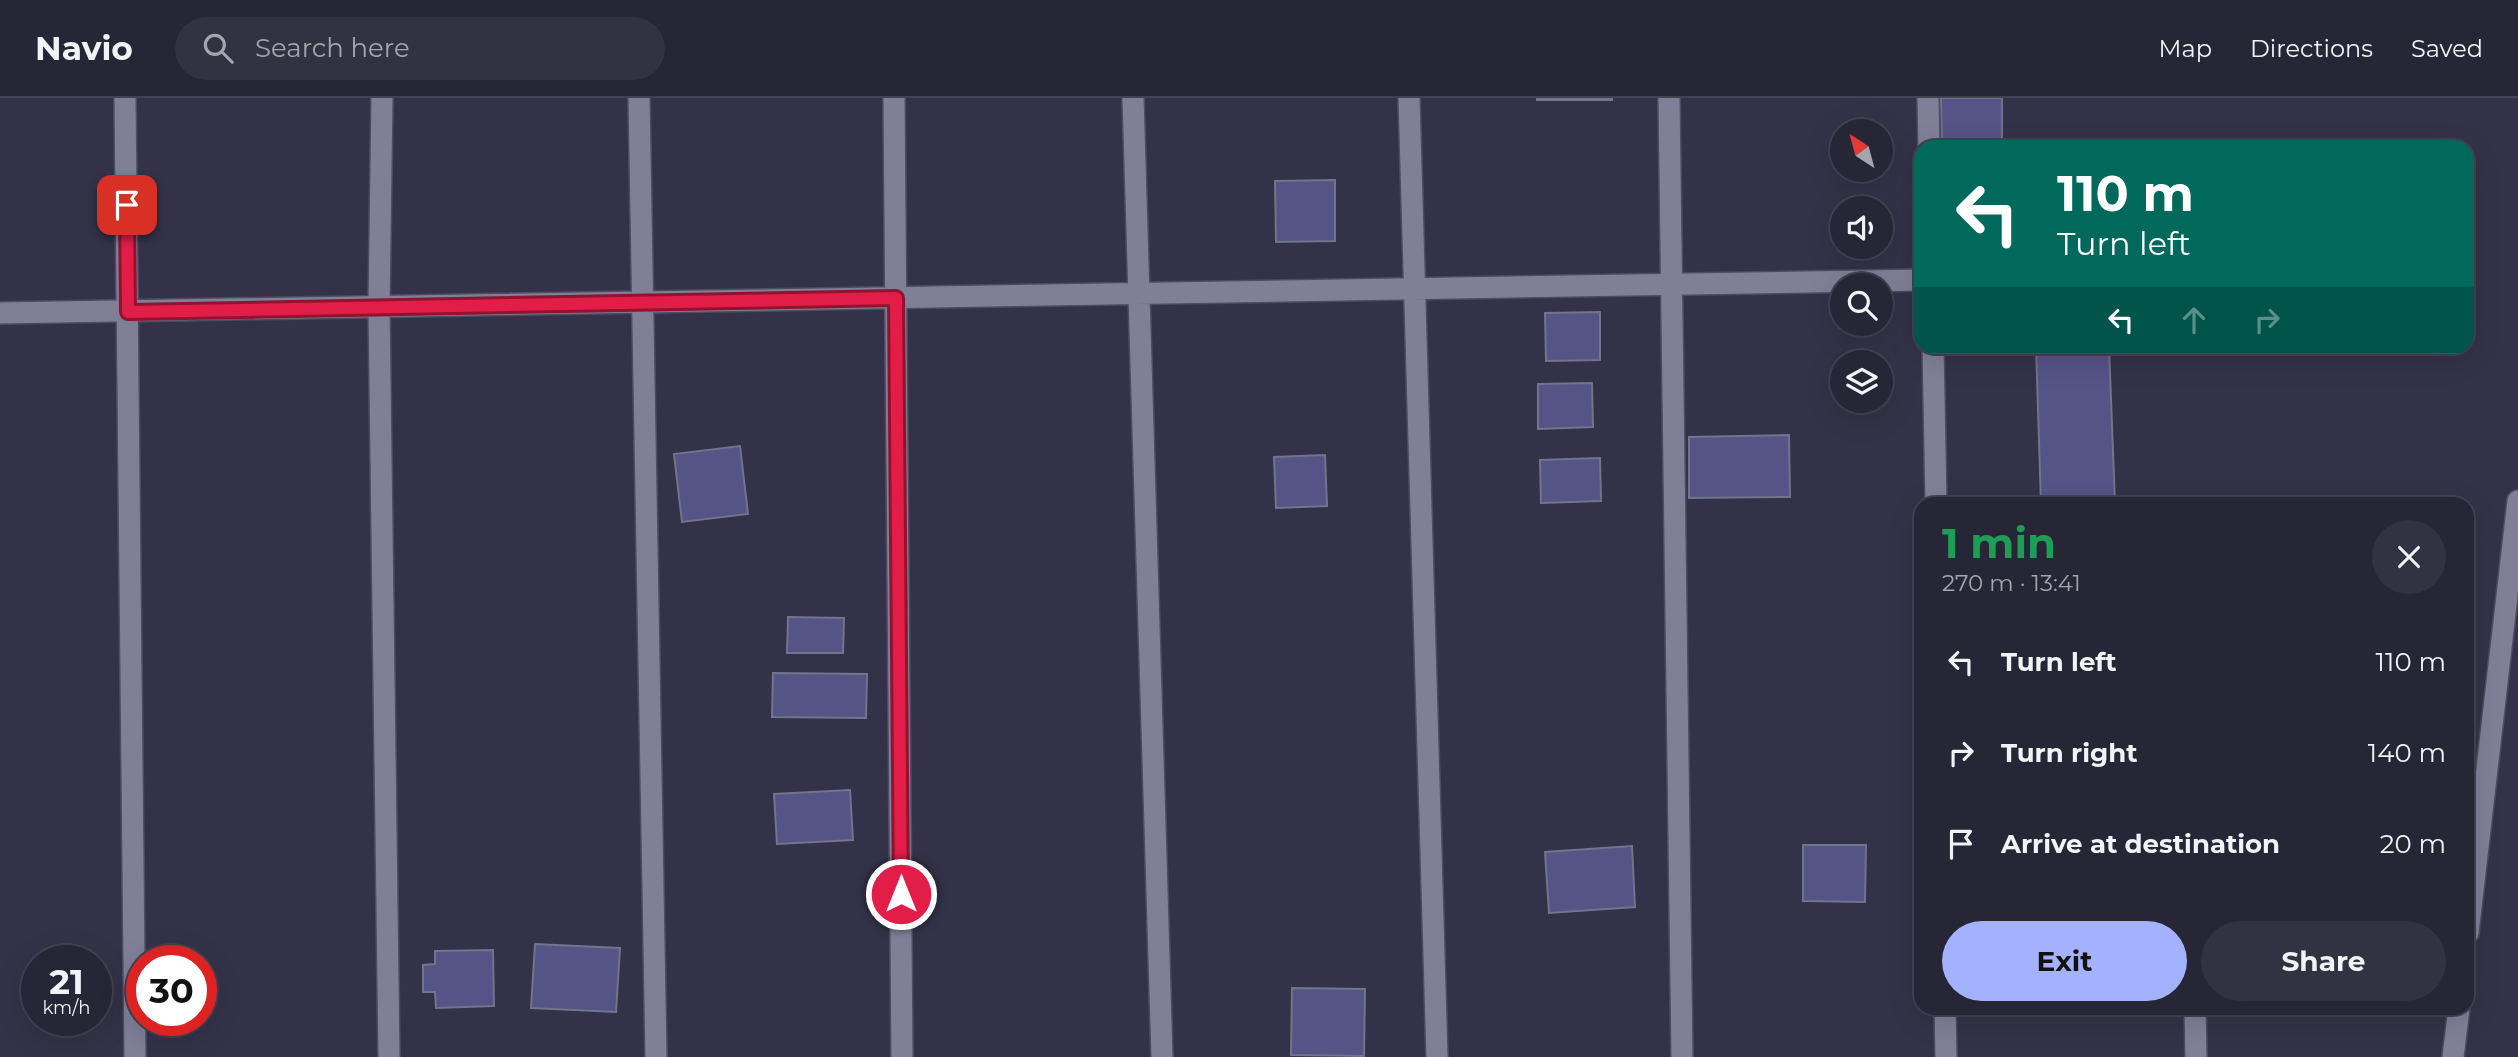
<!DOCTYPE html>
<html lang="en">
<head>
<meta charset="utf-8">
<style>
  :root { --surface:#262636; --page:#323242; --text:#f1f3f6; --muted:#a4a5ad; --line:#424351; --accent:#a4b1fc }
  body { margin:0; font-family:Montserrat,sans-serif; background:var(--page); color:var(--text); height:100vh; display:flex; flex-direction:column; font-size:26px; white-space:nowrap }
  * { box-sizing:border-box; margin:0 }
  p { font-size:23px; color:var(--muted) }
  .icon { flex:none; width:38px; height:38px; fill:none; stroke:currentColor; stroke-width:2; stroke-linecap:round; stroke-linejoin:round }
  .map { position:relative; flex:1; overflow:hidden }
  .drawer { position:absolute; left:1914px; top:399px; width:560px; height:518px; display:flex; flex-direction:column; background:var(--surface); border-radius:21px; box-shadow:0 7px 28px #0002,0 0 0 2px var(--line) }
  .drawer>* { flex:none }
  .hud { position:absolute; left:1914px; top:42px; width:560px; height:214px; border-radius:21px; box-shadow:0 7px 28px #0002,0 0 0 2px var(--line); background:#00695c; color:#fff; overflow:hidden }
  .needle { width:46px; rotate:324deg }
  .tools { position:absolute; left:1830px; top:21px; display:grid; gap:14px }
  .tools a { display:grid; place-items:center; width:63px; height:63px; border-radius:50%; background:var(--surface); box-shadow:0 7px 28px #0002,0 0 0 2px var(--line); font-size:35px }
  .speed { position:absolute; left:21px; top:847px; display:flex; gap:14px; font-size:35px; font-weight:700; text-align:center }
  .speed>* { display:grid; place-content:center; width:91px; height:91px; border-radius:50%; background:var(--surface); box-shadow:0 7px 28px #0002,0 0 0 2px var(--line); line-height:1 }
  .speed small { font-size:18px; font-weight:400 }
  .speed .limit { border:10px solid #d22; background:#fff; color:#111 }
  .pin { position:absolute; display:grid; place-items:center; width:60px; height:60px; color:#fff; margin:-30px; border-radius:14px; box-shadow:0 4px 10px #0006 }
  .me { position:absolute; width:77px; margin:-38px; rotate:0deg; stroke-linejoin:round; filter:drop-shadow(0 0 5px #0008) }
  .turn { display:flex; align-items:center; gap:24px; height:147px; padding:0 28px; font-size:32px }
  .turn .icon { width:91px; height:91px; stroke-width:2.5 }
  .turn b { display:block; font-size:49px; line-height:60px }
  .lanes { display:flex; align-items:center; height:66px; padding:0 28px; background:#0003; justify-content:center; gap:35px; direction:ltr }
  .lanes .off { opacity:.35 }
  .round { display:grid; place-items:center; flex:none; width:74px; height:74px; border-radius:37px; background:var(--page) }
  .summary { display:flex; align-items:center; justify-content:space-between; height:119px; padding:0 28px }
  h1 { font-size:42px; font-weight:700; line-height:52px; color:#1e9e55 }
  .cta { display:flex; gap:14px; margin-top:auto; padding:14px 28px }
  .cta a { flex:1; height:80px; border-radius:42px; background:var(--accent); color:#111; font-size:28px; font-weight:700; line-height:80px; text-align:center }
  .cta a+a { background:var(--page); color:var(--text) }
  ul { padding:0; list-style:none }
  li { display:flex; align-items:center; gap:21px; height:91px; padding:0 28px }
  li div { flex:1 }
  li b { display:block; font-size:26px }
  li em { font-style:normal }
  header { display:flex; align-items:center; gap:42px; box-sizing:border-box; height:98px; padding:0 35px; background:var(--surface); border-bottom:2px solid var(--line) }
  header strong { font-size:33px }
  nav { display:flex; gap:38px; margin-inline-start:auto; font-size:24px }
  .search { width:490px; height:63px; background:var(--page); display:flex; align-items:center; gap:18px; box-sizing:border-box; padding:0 24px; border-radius:38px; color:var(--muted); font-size:26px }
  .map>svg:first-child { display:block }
</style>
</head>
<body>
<header>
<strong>Navio</strong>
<div class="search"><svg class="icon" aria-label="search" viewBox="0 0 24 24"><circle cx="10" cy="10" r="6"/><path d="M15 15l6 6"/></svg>Search here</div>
<nav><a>Map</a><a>Directions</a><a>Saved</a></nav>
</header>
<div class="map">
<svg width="2518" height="959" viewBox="0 0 2518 959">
  <rect width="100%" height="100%" fill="#333248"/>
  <!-- building -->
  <path fill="#565387" stroke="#73738c" stroke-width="2" d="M 1537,0 L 1612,0 L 1612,2 L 1537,2 Z
    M 1941,0 L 2002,0 L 2002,49 L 1942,49 Z
    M 1335,82 L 1335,143 L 1276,144 L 1275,83 Z
    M 1600,214 L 1600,262 L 1546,263 L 1545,215 Z
    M 2036,248 L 2109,248 L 2115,406 L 2041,406 Z
    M 1592,285 L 1593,329 L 1538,331 L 1538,286 Z
    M 1789,337 L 1790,399 L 1689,400 L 1689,339 Z
    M 740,348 L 748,416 L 682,424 L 674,356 Z
    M 1325,357 L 1327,408 L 1276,410 L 1274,359 Z
    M 1600,360 L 1601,403 L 1541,405 L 1540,362 Z
    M 788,519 L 844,520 L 843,555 L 787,555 Z
    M 773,575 L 867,576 L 866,620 L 772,619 Z
    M 850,692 L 853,742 L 777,746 L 774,696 Z
    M 1803,747 L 1866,747 L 1865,804 L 1803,803 Z
    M 1632,748 L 1635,809 L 1549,815 L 1545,754 Z
    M 535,846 L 620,850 L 616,914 L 531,910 Z
    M 493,852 L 494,908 L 436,910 L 435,894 L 423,894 L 423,867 L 435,866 L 435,853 Z
    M 1292,890 L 1365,891 L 1364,958 L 1291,957 Z"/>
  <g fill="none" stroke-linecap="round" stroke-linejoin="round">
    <defs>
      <path id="street" d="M 125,0 L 135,959
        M 382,0 L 379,209 L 389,959
        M 639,0 L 656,959
        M 894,0 L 902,959
        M 1133,0 L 1162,959
        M 1409,0 L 1437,959
        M 1669,0 L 1682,959
        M 1928,0 L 1929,49
        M 0,215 L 1922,182
        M 1933,248 L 1936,406
        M 2468,835 L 2518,403
        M 1945,910 L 1946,959
        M 2195,910 L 2196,959
        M 2453,959 L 2459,910"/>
    </defs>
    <!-- street casing -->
    <use href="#street" stroke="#4d4d5f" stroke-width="24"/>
    <!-- street -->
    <use href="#street" stroke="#7f7f98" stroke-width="21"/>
  </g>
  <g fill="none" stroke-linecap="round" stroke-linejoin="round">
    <defs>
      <path id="route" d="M 127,107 L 128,214 L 896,200 L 901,796"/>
    </defs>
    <!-- route casing -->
    <use href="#route" stroke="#92132f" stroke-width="18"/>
    <!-- route -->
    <use href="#route" stroke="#e11d48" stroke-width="12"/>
  </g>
</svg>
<div class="tools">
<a><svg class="needle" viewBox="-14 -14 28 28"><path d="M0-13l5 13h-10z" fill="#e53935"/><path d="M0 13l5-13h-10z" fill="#a4a5ad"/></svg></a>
<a><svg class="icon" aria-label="sound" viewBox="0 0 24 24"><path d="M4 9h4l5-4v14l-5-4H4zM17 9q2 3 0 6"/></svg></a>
<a><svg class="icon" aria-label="search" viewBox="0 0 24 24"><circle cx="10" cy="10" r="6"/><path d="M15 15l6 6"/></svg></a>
<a><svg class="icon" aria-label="layers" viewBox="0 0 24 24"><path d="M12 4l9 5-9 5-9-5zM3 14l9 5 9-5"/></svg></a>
</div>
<div class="speed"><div>21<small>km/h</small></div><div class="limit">30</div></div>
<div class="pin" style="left:127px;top:107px;background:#d93025"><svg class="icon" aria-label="arrive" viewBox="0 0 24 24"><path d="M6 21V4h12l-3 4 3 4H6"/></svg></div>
<svg class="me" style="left:901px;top:796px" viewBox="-20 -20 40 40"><circle r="17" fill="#e11d48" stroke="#fff" stroke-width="3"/><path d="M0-11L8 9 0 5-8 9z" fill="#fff"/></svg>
<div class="hud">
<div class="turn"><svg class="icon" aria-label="left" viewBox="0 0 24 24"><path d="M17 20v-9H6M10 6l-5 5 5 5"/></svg><div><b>110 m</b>Turn left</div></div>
<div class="lanes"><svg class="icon" aria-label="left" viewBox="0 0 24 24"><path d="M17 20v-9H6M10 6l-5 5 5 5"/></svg><svg class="icon off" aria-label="ahead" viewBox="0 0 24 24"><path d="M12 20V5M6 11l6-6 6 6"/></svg><svg class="icon off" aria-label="right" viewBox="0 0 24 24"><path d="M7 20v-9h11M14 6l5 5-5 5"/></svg></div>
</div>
<section class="drawer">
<div class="summary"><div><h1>1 min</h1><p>270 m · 13:41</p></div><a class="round"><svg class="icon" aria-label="close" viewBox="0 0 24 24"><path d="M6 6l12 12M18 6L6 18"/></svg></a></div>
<ul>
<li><svg class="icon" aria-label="left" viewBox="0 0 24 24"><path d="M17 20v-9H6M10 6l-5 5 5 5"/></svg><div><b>Turn left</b></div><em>110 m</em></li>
<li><svg class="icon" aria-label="right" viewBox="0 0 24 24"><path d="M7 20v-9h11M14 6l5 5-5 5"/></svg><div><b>Turn right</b></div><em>140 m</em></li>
<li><svg class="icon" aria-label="arrive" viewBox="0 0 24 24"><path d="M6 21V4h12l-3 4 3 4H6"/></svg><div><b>Arrive at destination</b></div><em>20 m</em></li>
</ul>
<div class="cta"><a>Exit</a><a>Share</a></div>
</section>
</div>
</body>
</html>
